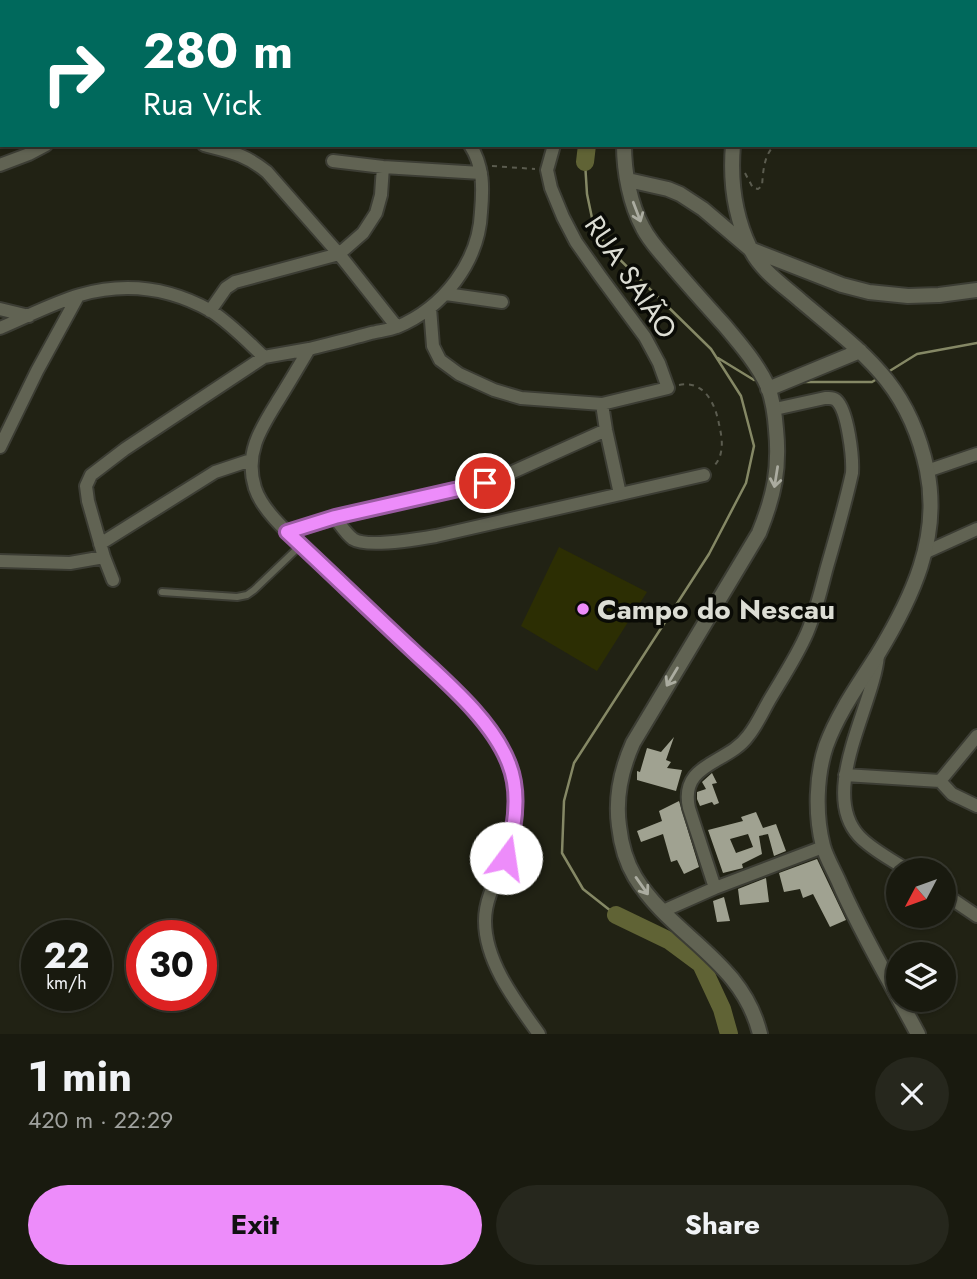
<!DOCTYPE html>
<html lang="en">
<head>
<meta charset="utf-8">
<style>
  :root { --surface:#191a0f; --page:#26271d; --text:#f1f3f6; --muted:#9fa19e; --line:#37382f; --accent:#ed8cfa }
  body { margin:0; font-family:Jost,sans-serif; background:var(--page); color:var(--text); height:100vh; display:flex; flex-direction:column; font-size:26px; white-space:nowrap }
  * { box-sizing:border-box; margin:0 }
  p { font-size:23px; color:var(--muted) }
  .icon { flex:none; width:38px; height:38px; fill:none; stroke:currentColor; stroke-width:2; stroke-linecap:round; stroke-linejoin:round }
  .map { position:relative; height:1034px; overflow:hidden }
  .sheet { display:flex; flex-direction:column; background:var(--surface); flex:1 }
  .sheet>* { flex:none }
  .banner { position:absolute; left:0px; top:0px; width:978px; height:147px; box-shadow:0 2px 5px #0004,0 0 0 2px var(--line); background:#00695c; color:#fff; overflow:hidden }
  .needle { width:46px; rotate:229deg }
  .tools { position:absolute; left:886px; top:858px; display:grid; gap:14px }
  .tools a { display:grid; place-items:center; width:70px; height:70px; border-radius:50%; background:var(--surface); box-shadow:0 2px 5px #0004,0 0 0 2px var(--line); font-size:35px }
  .speed { position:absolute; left:21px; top:920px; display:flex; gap:14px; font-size:35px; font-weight:700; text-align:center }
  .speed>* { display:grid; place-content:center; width:91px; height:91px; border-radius:50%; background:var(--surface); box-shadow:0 2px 5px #0004,0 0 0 2px var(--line); line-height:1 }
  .speed small { font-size:18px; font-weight:400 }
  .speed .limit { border:10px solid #d22; background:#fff; color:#111 }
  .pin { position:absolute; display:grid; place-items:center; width:60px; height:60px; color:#fff; margin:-30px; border:4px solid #fff; border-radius:50%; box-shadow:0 2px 7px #0007 }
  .me { position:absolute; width:77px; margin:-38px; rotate:14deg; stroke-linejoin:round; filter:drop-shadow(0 0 5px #0008) }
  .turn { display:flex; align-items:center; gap:24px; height:147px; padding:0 28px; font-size:32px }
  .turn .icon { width:91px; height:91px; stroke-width:2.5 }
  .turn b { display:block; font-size:49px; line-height:60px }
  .round { display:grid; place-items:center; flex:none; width:74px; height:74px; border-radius:37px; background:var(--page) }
  .headline { display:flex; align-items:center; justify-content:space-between; height:119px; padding:0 28px }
  h1 { font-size:42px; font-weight:700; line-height:52px }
  .button { display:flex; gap:14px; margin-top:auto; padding:14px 28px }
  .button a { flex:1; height:80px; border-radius:42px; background:var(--accent); color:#111; font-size:28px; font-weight:700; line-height:80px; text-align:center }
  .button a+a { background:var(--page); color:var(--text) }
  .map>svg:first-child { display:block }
</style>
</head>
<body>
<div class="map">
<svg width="977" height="1034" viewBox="0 0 977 1034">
  <rect width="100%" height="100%" fill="#212214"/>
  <!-- green -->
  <path fill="#2c2e03" d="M 559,547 L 647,592 L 597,671 L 521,626 Z"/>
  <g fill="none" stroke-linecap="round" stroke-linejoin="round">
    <!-- stream -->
    <path stroke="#858865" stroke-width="2.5" d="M 585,162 L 587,194 L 592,218 L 606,246 L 711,349 L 741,396 L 754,446 L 746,483 L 709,554 L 574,763 L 564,801 L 562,853 L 583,889 L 616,915
      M 718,358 L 754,380
      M 888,372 L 917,354 L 977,343
      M 802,382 L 872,382 L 880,377"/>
    <!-- river -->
    <path stroke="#606335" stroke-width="18" d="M 607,2 L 607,0
      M 585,162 L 587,145
      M 616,915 L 670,941 L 701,964 L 722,1009 L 729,1034"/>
  </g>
  <!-- building -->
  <path fill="#a0a291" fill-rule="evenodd" d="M 674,737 L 666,760 L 671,762 L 667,768 L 682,770 L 676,791 L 637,780 L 637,771 L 640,772 L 647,748 L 661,752 Z
    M 712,773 L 717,783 L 712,784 L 719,803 L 714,805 L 712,802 L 700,806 L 697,799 L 697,792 L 706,789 L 702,782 Z
    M 679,801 L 699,867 L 684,874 L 677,860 L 671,862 L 663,834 L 641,842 L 637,831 L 662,821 L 659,811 Z
    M 756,812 L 763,828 L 776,824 L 786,851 L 774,856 L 768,834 L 759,836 L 762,854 L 742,864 L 743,868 L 723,873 L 708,830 L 743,821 L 741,817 ZM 748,834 L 753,847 L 736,853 L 730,839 Z
    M 817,859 L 846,920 L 830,927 L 813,894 L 803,898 L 800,889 L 784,892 L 779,873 Z
    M 766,878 L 769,902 L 740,905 L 738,889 Z
    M 724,897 L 730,921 L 717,922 L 713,901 Z"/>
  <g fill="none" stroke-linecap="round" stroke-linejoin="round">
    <defs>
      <path id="service" d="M 162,592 L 237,597 L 247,595 L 254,590 L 301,545"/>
      <path id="minor" d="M 324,0 L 325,2
        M 531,0 L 531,2
        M 629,0 L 629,2
        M 760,0 L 763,2
        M 0,101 L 2,102
        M 976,134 L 977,134
        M 204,145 C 231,152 245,154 267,172 L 339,254 L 397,327
        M 470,145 C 484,166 483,189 481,212 C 479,262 443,308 397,327 C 389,330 379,331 371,333 C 350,339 329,344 309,349 C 299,366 289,383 279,399 C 261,428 244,453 255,488 C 263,513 294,538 313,556 C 350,591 387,627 424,662 C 451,688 484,715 502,748 C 521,783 520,825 505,861 C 496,880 485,899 485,921 C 485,962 516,1002 539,1034
        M 333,161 L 383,167 L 481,173
        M 0,165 L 29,154 L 46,145
        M 446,294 L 502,302
        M 430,308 L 433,346 L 440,360 L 459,374 L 494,390 L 521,398 L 602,404 L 668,388 L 659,363 L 645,337 L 600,276 L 576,242 L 563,217 L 551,188 L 547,170 L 554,145
        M 0,309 L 29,316
        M 210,311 L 226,288 L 235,282 L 339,254 L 363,233 L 376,213 L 381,195 L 383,167
        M 0,328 C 26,317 53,303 80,295 C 125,282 170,288 211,311 C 230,323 247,341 264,357 L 309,349
        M 602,404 L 606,430 L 620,494
        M 0,447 L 37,371 L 78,296
        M 927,471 L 977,454
        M 335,518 C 340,524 346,534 353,539 C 367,548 419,539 436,536 L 704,475
        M 287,532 L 335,518 L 497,479 L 606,430
        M 100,544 L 215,472 L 251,460
        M 926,552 L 977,529
        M 0,561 L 70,563 L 104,557
        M 113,580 L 104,557 L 88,501 L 86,486 L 91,475 L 125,449 L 264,357
        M 878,655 C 874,705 818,792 859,836 C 872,850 891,859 907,870
        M 845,775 L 940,781
        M 940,781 L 977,736
        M 940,781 L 952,794 L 977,806
        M 715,888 L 689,808 C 679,763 728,764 748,736 C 757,725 763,711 770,699 C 783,677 797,656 807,633 C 816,612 821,589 827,567 C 836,536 845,505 852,473 C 853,458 848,410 836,400 C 832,397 830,398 825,398 L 775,409
        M 943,893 L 977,916
        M 663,911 L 715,888 L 823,847"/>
      <path id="tertiary" d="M 683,2 L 684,0
        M 805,2 L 806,0
        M 875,2 L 882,0
        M 624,145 C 624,172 630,204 643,228 C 650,242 662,254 672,266 C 689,286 707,306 725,326 C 741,345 758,365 768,387 C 773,401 775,415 776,429 C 780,469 774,496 759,533 L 633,743 C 621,770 615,797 619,826 C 621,844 626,862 635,877 C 672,937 742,960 760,1034
        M 733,145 C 730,180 735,217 750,248 C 760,270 784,286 801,301 C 864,354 909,384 927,470 C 941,538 912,598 878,654 C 859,684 838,713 826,746 C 816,776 815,815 823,846 C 826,857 833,869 838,880 C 855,920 877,959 898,997
        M 628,180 L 668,189 L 680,194 L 703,209 L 750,249 L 842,285 L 869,292 L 908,296 L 939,295 L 977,290
        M 768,389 L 860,351
        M 899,999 L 918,1034"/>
    </defs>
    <!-- service casing -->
    <use href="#service" stroke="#3c3d34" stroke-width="10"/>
    <!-- minor casing -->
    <use href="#minor" stroke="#3c3d34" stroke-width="16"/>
    <!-- tertiary casing -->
    <use href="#tertiary" stroke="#3c3d34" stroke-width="18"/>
    <!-- path -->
    <path stroke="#5b5c4f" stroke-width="2" stroke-dasharray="5 5" stroke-linecap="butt" d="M 492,166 L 535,169
      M 745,173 L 753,188 L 758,189 L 762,186 C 763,172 764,154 775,145
      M 679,385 C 704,380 715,403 719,424 C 721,433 723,443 721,452 C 720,458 717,463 713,467"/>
    <!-- service -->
    <use href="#service" stroke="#616353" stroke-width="6"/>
    <!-- minor -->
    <use href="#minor" stroke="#616353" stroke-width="12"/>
    <!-- tertiary -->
    <use href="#tertiary" stroke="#616353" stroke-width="14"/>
  </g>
  <!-- one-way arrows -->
  <defs><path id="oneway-shaft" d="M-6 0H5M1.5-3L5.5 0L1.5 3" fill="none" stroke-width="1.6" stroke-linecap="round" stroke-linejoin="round" transform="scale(1.75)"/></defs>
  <g stroke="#abaca0">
    <use href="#oneway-shaft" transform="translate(637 212) rotate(69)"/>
    <use href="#oneway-shaft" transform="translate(776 477) rotate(99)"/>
    <use href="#oneway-shaft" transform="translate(672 677) rotate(121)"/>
    <use href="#oneway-shaft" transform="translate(642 886) rotate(55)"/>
  </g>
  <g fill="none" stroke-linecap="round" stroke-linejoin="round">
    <defs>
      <path id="route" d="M 485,483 L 335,517 L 287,532 C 329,571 370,611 412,650 C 445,681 493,721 509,764 C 521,794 515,828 506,858"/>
    </defs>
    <!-- route casing -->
    <use href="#route" stroke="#9a5ba2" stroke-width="18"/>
    <!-- route -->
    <use href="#route" stroke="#ed8cfa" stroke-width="12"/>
  </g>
  <!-- markers -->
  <circle fill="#ed8cfa" stroke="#0a0b06" stroke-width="2.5" cx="583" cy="609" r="7"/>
  <g text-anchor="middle" stroke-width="7" stroke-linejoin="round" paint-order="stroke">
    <!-- street labels -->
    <g font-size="28" fill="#dcddd4" stroke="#0a0b06">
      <text transform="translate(631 277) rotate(56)" y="10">RUA SAIÃO</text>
    </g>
    <!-- poi labels -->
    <g font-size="28" font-weight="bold" fill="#dcddd4" stroke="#0a0b06" text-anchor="start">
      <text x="597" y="619">Campo do Nescau</text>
    </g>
  </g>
</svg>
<div class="tools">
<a><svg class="needle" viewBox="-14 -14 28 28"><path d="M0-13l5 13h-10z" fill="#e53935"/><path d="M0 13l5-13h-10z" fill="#9fa19e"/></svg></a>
<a><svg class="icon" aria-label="layers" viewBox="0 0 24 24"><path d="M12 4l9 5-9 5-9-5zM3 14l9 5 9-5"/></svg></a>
</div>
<div class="speed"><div>22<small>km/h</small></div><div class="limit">30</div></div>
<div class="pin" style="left:485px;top:483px;background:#d93025"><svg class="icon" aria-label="arrive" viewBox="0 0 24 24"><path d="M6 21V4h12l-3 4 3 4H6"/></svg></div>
<svg class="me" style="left:506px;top:858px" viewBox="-20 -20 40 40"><circle r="19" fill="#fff"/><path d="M0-13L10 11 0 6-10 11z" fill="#ed8cfa"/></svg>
<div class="banner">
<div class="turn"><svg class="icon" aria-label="right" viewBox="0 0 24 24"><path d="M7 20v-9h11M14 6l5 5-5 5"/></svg><div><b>280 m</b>Rua Vick</div></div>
</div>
</div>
<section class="sheet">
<div class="headline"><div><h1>1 min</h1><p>420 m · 22:29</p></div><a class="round"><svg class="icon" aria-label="close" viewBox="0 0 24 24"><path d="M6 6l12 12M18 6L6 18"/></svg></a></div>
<div class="button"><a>Exit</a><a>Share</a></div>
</section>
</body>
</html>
